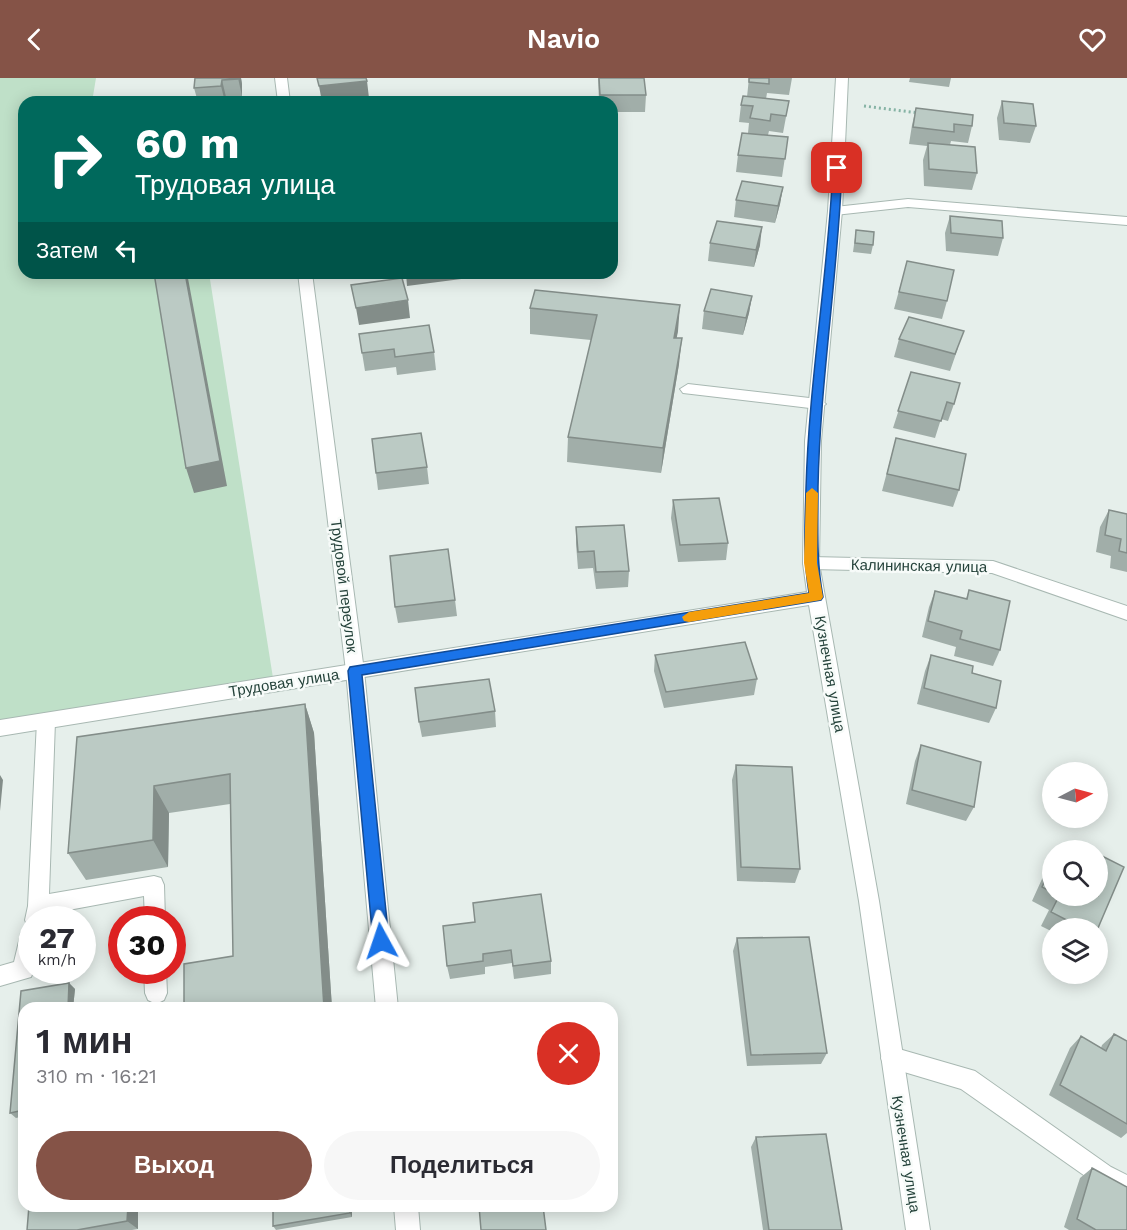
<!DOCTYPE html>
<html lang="ru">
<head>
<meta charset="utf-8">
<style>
  :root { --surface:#fff; --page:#f7f7f7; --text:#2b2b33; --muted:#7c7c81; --accent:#855347 }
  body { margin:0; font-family:"Work Sans",sans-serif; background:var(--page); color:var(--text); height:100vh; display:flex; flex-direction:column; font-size:22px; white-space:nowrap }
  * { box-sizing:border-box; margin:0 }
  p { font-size:20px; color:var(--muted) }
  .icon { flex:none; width:33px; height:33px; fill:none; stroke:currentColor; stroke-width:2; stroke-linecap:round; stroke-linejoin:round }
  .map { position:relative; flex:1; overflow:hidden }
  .drawer { position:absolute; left:18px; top:924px; width:600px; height:210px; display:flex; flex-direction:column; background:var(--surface); border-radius:18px; box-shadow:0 3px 15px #0003 }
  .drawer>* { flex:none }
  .banner { position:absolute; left:18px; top:18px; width:600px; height:183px; border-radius:18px; box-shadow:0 3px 15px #0003; background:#00695c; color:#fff; overflow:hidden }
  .needle { width:39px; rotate:84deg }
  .tools { position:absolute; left:1042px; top:684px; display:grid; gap:12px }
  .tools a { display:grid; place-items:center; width:66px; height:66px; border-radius:50%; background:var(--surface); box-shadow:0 3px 15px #0003; font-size:30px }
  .speed { position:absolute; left:18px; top:828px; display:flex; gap:12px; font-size:30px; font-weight:700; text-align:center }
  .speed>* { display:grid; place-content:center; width:78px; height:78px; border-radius:50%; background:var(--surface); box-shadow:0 3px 15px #0003; line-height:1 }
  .speed small { font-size:15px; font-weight:400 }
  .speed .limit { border:9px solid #d22; background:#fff; color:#111 }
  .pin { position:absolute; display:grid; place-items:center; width:51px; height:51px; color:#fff; margin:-26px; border-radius:12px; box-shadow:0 3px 9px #0006 }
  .me { position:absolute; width:66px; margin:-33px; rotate:355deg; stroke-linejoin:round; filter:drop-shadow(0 0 4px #0008) }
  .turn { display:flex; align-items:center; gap:21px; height:126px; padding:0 18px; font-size:27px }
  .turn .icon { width:78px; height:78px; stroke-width:2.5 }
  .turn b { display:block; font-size:42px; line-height:51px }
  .then { display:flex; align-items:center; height:57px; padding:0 18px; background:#0003; gap:12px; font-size:22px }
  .round { display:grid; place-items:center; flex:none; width:63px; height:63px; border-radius:32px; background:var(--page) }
  .summary { display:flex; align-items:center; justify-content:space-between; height:102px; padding:0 18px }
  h1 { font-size:36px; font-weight:600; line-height:45px }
  .cta { display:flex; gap:12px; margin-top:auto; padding:12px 18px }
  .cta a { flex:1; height:69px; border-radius:36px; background:var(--accent); color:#fff; font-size:24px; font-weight:600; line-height:69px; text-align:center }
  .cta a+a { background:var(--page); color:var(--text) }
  header { display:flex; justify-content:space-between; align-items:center; height:78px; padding:0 18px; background:var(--accent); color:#fff; font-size:27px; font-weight:600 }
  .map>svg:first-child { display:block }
</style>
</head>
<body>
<header><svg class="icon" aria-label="back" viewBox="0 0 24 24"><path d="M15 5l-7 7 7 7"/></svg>Navio<svg class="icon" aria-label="heart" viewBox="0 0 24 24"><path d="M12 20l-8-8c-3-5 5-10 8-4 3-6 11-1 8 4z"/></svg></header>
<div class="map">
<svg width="1127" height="1152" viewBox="0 0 1127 1152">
  <rect width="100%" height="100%" fill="#e6efeb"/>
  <!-- green -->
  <path fill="#bfe0c8" d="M 0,0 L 96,0 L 92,24 L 24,24 L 24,195 L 209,195 L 273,600 L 0,645 Z"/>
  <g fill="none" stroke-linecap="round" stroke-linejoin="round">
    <defs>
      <path id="service" d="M 688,306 L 818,321 L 826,326 L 818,331 L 683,315 L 680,311 Z
        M 46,635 L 53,637 L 55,643 L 49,816 L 154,798 L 161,800 L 164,807 L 165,842 L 145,842 L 144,818 L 47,836 L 46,842 L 32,842 L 32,892 L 34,892 L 31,899 L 0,908 L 0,888 L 14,884 L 21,855 L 27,847 L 25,842 L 28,828 L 37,643 L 39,637 Z
        M 144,892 L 166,892 L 167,915 L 164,922 L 156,926 L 148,922 L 145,915 Z"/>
      <path id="minor" d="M 275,0 L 287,0 L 290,24 L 278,24 Z
        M 908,121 L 1127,139 L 1127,147 L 908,129 L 835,137 L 828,133 L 835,129 Z
        M 298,195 L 312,195 L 364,593 L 398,930 L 376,930 L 346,593 Z
        M 811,479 L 993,483 L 1127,528 L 1127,542 L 992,495 L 811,491 L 805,490 L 803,485 L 805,480 Z
        M 892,969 L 975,993 L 1111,1089 L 1127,1097 L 1127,1122 L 1095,1105 L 961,1011 L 884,988 L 881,980 L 884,972 Z
        M 394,1128 L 418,1128 L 420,1152 L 396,1152 Z"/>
      <path id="tertiary" d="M 836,0 L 848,0 L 842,133 L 821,363 L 819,485 L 879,823 L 930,1152 L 906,1152 L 859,823 L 809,527 L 0,658 L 0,642 L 807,514 L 803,485 L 805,363 L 828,133 Z"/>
    </defs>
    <!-- service casing -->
    <use href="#service" stroke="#a8b8b2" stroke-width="2"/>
    <!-- minor casing -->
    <use href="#minor" stroke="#a8b8b2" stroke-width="2"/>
    <!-- tertiary casing -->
    <use href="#tertiary" stroke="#a8b8b2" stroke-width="2"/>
    <!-- path -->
    <path stroke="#86b3a5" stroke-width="3" stroke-dasharray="2 3" stroke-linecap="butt" d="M 864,28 L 919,35"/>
    <!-- service -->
    <use href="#service" fill="#fff" fill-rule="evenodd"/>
    <!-- minor -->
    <use href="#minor" fill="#fff" fill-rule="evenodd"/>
    <!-- tertiary -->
    <use href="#tertiary" fill="#fff" fill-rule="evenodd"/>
  </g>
  <!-- wall -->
  <path fill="#a1aea9" d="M 195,0 L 241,0 L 242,6 L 242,18 L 226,19 L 225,24 L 198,24 L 194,10 Z
    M 598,0 L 644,0 L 646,17 L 645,34 L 612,34 L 612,24 L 599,24 Z
    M 749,0 L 792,0 L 789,17 L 767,15 L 766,21 L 789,23 L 783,55 L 769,53 L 768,57 L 788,59 L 782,99 L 736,94 L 738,77 L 748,55 L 749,45 L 739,44 L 741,27 L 747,19 Z
    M 910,0 L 951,0 L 949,9 L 909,4 Z
    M 1002,23 L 1036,48 L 1030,65 L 999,62 L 997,40 Z
    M 916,30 L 972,48 L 968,65 L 951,63 L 950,67 L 977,95 L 972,112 L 924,108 L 923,82 L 927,68 L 909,66 L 912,47 Z
    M 783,109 L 780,126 L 775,145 L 734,139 L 736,122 Z
    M 950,138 L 1003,160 L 998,178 L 946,173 L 945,155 Z
    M 856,152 L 873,167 L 871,176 L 853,174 Z
    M 710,165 L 760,167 L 754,189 L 708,183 Z
    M 907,183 L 947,223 L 942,241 L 894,231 Z
    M 535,212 L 678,253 L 676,260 L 679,286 L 661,395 L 567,384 L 568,359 L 591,262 L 530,256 L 530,230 Z
    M 752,218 L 749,235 L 743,257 L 702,251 L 704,233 Z
    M 359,256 L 434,274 L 436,292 L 397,297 L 396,289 L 365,293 Z
    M 899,261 L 958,270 L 950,293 L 894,279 Z
    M 911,294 L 954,326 L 948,343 L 941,341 L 935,360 L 893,350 Z
    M 896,360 L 959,412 L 953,429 L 882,413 Z
    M 427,389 L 429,406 L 378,412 L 376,395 Z
    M 673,422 L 728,465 L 726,482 L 678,484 L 671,440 Z
    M 1109,432 L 1127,436 L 1127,494 L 1110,490 L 1111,478 L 1096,474 L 1100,449 Z
    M 576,449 L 629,493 L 628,509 L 596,511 L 593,490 L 578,491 L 576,466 Z
    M 969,512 L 1000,572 L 993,588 L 954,578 L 956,569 L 922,559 L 929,529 L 935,513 L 966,521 Z
    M 455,522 L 457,538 L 398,545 L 395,529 Z
    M 655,577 L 757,601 L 754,617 L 664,630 L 654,593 Z
    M 931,577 L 972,595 L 996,630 L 989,645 L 917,626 L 925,593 Z
    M 305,626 L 314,655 L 332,930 L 184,930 L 233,878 L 230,726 L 169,735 L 168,789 L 86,802 L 68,775 L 77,659 Z
    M 495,633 L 496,649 L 422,659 L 419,644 Z
    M 921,667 L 974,729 L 966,743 L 906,726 L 915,683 Z
    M 736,687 L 800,791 L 795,805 L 737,803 L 732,702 Z
    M 1052,787 L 1053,788 L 1053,818 L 1098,818 L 1098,850 L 1053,850 L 1053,854 L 1041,848 L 1049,832 L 1032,823 L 1042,801 Z
    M 443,848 L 551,883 L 551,896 L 514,901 L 512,885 L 485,889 L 485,896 L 450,901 L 447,888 Z
    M 737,860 L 827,975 L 821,986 L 747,988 L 733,873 Z
    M 69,905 L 75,911 L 73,930 L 24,930 L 24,1038 L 16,1040 L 10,1035 L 21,913 Z
    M 1114,956 L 1127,963 L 1127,1055 L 1121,1060 L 1049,1017 L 1070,970 L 1081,958 L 1101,970 L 1102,967 Z
    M 756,1059 L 842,1152 L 763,1152 L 751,1069 Z
    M 1092,1090 L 1127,1152 L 1069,1152 L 1064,1149 L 1080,1100 Z
    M 138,1128 L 138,1151 L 132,1152 L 27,1152 Z
    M 273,1128 L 352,1128 L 352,1139 L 276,1152 L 273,1148 Z"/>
  <!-- shaded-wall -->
  <path fill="#838d89" d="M 238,0 L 241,0 L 242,6 L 242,18 Z
    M 222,2 L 226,19 L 225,24 L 221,8 Z
    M 367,3 L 369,20 L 333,24 L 322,24 L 319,8 Z
    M 783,109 L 780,126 L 775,145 L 778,128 Z
    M 762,149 L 760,167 L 754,189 L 756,172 Z
    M 185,195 L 187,195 L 227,408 L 194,415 L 186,390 Z
    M 406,195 L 469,195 L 469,200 L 407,208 Z
    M 752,218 L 749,235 L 743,257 L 746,240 Z
    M 408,222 L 410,240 L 359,247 L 356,230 Z
    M 680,227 L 678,253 L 672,285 L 674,260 Z
    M 682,260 L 679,286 L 661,395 L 663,370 Z
    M 305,626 L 314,655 L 332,930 L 324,930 Z
    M 0,697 L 3,702 L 0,733 Z
    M 154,708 L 169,735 L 168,789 L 153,762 Z
    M 69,905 L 75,911 L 73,930 L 68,930 Z
    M 128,1128 L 138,1128 L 138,1151 L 127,1143 Z
    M 349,1128 L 352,1128 L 352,1139 L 350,1135 Z"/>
  <!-- building -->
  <path fill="#bbcac4" stroke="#838d89" stroke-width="1.5" d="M 195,0 L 238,0 L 238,1 L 222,2 L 221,8 L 194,10 Z
    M 317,0 L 366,0 L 367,3 L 319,8 Z
    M 599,0 L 644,0 L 646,17 L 600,17 Z
    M 749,0 L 769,0 L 769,6 L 749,4 Z
    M 743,18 L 789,23 L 786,38 L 771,36 L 770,43 L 750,40 L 753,28 L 741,27 Z
    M 370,22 L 371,24 L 358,24 Z
    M 1002,23 L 1033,26 L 1036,48 L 1004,45 Z
    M 916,30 L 973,37 L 972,48 L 954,46 L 954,54 L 913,49 Z
    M 742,55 L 788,59 L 785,81 L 738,77 Z
    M 928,65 L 975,69 L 977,95 L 929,91 Z
    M 742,103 L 783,109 L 778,128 L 736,122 Z
    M 950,138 L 1002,143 L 1003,160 L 951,155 Z
    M 717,143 L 762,149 L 756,172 L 710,165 Z
    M 856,152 L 874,154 L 873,167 L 855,165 Z
    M 907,183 L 954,192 L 947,223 L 899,214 Z
    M 154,195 L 185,195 L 220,383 L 186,390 Z
    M 402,200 L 408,222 L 356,230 L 351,207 Z
    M 711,211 L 752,218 L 746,240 L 704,233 Z
    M 535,212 L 680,227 L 674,260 L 682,260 L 663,370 L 568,359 L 597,237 L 530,230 Z
    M 909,239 L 964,253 L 955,276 L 899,261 Z
    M 429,247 L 434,274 L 395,279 L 394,271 L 362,275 L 359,256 Z
    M 911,294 L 960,305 L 954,326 L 947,324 L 941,343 L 898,333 Z
    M 421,355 L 427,389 L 376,395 L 372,361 Z
    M 896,360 L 966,376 L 959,412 L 887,396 Z
    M 719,420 L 728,465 L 680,467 L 673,422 Z
    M 1109,432 L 1127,436 L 1127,475 L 1119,473 L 1121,461 L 1105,457 Z
    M 624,447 L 629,493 L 596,494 L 594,473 L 578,474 L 576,449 Z
    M 448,471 L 455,522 L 395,529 L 390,478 Z
    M 969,512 L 1010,523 L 1000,572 L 960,561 L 962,553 L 928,543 L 935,513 L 967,521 Z
    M 745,564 L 757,601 L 666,614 L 655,577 Z
    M 931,577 L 973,588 L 972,595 L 1001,603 L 996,630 L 924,610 Z
    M 489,601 L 495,633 L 419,644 L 415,610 Z
    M 305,626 L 324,930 L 184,930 L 184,886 L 233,878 L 230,696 L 154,708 L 153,762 L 68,775 L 77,659 Z
    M 921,667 L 981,684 L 974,729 L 912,712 Z
    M 736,687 L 792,689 L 800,791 L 741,789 Z
    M 1079,766 L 1091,772 L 1076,772 Z
    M 1098,776 L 1124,789 L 1098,850 L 1082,850 L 1051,834 L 1059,818 L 1057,818 L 1098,818 Z
    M 1052,787 L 1053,788 L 1053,815 L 1042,809 Z
    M 541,816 L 551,883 L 513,888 L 511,872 L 483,876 L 483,883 L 447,888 L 443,848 L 475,844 L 473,825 Z
    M 809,859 L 827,975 L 751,977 L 737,860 Z
    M 69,905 L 68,930 L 24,930 L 24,1032 L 10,1035 L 21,913 Z
    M 1114,956 L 1127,963 L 1127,1046 L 1060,1007 L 1081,958 L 1106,973 Z
    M 826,1056 L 842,1152 L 769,1152 L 756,1059 Z
    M 1092,1090 L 1127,1109 L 1127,1152 L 1096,1152 L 1077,1141 Z
    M 29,1128 L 128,1128 L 127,1143 L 77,1152 L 27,1152 Z
    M 273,1128 L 349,1128 L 350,1135 L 273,1148 Z
    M 479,1128 L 543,1128 L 546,1152 L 481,1152 Z"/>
  <!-- route -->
  <path fill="#1a73e8" stroke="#114b97" stroke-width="1.5" d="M 837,87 L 842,90 C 838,197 820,303 818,409 C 818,447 816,482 823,519 L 821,522 L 362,597 L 389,863 L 386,868 L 381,870 L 375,868 L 373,863 L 348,593 L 350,589 L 809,515 C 803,480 805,445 806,410 C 809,303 828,197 833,90 Z"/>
  <!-- slow -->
  <path fill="#f59e0b" d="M 812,410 L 818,415 L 817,485 L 823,519 L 821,522 L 689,544 L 684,543 L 682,539 L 689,534 L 809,515 L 804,485 L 806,415 Z"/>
  <g text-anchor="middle" stroke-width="5" stroke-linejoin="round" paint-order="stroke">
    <!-- street labels -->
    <g font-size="15" fill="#24423a" stroke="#f7fbf9">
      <text transform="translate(919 488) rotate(1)" y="5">Калининская улица</text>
      <text transform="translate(344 508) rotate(83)" y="5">Трудовой переулок</text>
      <text transform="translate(830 596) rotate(80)" y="5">Кузнечная улица</text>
      <text transform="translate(284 605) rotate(-9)" y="5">Трудовая улица</text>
      <text transform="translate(906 1076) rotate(81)" y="5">Кузнечная улица</text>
    </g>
  </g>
</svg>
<div class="tools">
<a><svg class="needle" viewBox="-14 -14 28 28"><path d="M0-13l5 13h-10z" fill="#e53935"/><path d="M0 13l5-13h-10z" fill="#7c7c81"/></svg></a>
<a><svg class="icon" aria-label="search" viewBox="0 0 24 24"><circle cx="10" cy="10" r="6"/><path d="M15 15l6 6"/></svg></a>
<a><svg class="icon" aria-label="layers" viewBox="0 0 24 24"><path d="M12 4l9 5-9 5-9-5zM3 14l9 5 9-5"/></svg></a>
</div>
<div class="speed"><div>27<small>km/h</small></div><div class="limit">30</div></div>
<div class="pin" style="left:837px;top:90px;background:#d93025"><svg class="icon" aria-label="arrive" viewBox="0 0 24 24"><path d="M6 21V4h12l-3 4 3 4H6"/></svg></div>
<svg class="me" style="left:381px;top:863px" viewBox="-20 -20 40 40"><path d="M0-17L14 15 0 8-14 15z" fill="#1a73e8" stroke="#fff" stroke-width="4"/></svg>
<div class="banner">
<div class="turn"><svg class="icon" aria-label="right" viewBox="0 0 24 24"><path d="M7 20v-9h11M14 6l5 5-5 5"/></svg><div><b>60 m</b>Трудовая улица</div></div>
<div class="then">Затем<svg class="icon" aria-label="left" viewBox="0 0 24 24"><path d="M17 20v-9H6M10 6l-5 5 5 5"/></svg></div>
</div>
<section class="drawer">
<div class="summary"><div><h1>1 мин</h1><p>310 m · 16:21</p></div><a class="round" style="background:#d93025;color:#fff"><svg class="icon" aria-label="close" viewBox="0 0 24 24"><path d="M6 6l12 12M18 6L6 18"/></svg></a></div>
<div class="cta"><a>Выход</a><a>Поделиться</a></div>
</section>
</div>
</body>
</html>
